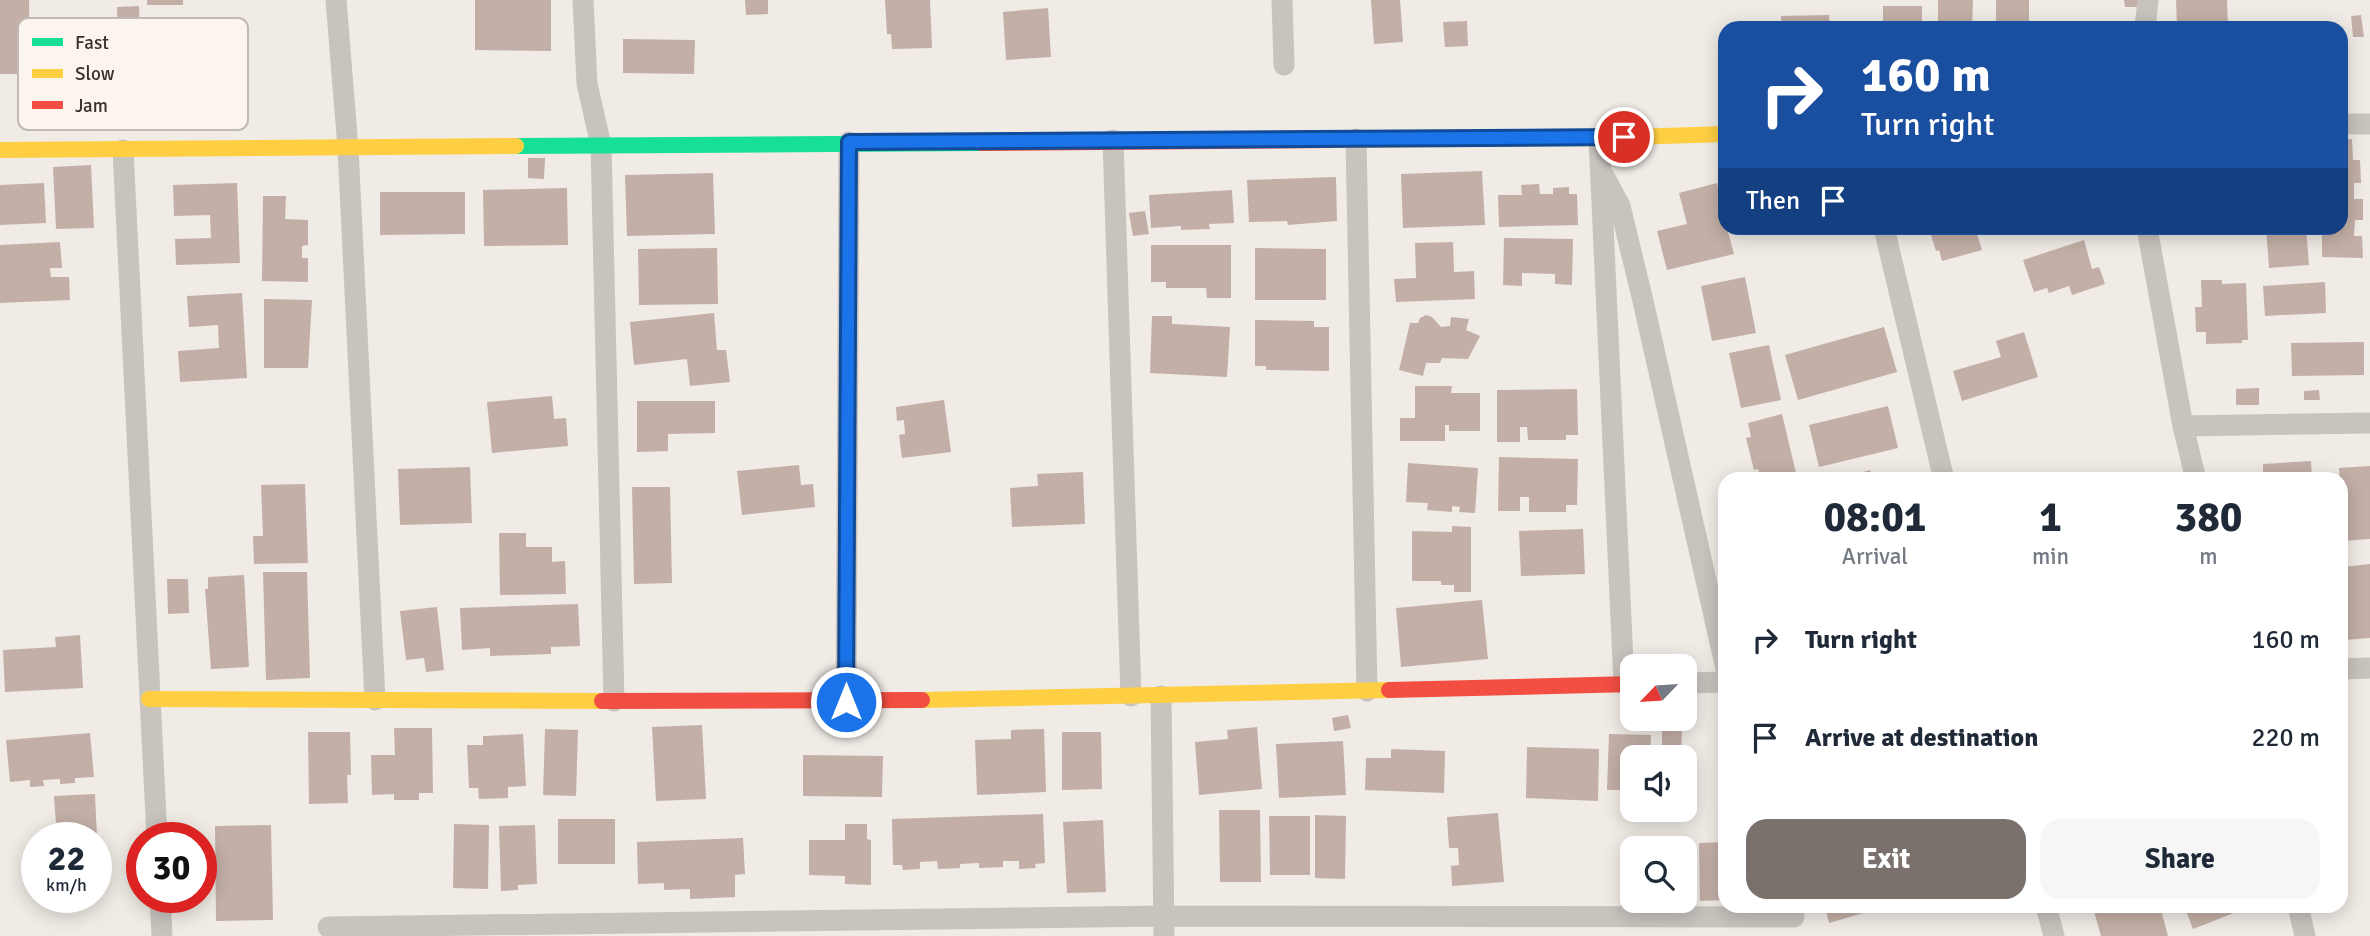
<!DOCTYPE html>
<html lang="en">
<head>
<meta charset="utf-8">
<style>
  :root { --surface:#fff; --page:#f6f6f7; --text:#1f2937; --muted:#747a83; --accent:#7a716c }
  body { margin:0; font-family:Signika,sans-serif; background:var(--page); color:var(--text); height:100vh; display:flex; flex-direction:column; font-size:26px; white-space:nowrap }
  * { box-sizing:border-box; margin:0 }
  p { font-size:23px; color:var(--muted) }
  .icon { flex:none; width:38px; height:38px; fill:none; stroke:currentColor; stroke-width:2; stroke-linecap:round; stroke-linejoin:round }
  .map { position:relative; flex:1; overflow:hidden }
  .side { position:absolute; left:1718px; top:472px; width:630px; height:441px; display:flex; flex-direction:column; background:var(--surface); border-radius:21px; box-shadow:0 4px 18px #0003 }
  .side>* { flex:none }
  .hud { position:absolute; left:1718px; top:21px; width:630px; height:214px; border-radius:21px; box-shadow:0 4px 18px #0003; background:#1a4fa0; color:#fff; overflow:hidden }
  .needle { width:46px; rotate:245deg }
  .fabs { position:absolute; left:1620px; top:654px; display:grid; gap:14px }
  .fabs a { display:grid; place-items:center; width:77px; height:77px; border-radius:14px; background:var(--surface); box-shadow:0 4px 18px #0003; font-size:35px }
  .speed { position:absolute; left:21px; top:822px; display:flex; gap:14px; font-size:35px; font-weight:700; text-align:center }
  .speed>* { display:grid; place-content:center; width:91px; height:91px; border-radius:50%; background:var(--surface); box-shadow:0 4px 18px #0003; line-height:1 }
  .speed small { font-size:18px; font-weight:400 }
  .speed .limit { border:10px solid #d22; background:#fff; color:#111 }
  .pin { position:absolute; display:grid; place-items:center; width:60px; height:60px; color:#fff; margin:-30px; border:4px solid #fff; border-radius:50%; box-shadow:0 2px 7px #0007 }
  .me { position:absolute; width:77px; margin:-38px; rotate:0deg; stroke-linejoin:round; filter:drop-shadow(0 0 5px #0008) }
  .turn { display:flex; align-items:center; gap:24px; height:147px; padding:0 28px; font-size:32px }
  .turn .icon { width:91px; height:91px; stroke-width:2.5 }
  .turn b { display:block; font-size:49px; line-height:60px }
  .then { display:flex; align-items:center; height:66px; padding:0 28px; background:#0003; gap:14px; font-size:26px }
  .eta { display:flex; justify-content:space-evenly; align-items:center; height:119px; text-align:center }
  .eta b { font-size:42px; font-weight:700; line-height:49px }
  .primary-button { display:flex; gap:14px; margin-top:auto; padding:14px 28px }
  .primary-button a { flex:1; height:80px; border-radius:21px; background:var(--accent); color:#fff; font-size:28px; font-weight:700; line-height:80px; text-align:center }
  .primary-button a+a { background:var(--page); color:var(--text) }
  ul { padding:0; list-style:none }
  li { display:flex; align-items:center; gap:21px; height:98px; padding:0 28px }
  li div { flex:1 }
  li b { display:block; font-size:26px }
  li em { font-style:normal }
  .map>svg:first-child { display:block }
</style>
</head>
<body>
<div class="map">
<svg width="2370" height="936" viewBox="0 0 2370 936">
  <rect width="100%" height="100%" fill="#f0ebe5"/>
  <!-- building -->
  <path fill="#c3afa7" d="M 0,0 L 29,0 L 30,74 L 0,74 Z
    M 147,0 L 183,0 L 183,5 L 147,5 Z
    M 475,0 L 551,0 L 551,51 L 475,50 Z
    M 745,0 L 768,0 L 768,14 L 746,15 Z
    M 885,0 L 930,0 L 932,48 L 892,49 L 891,34 L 887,34 Z
    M 1371,0 L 1400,0 L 1403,42 L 1374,44 Z
    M 1938,0 L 1973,0 L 1972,28 L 1938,28 Z
    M 1996,0 L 2029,0 L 2029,28 L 1996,28 Z
    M 2124,0 L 2140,0 L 2140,7 L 2125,7 Z
    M 2176,0 L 2227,0 L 2228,28 L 2177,28 Z
    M 139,6 L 141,75 L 119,75 L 117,7 Z
    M 1883,6 L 1922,6 L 1922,28 L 1883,28 Z
    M 1048,8 L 1051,57 L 1006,60 L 1003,12 Z
    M 1829,15 L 1830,28 L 1781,28 L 1781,16 Z
    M 2361,15 L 2364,37 L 2353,37 L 2351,16 Z
    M 1467,21 L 1468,46 L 1445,47 L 1443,22 Z
    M 623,39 L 695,40 L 694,74 L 623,73 Z
    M 2342,139 L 2352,139 L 2353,160 L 2360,160 L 2361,183 L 2354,183 L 2354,199 L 2363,199 L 2363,220 L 2355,220 L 2354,236 L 2362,236 L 2363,258 L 2322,257 L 2322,228 L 2342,228 Z
    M 528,158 L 545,158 L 544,179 L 528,178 Z
    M 91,165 L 94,228 L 56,229 L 53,167 Z
    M 1482,171 L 1485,225 L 1403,228 L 1401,174 Z
    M 713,173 L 715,234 L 627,236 L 625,175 Z
    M 1336,177 L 1337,221 L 1288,225 L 1287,221 L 1249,222 L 1247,180 Z
    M 44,183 L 46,223 L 0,225 L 0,185 Z
    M 237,183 L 240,263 L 176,265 L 175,239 L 211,238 L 210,215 L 174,216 L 173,185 Z
    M 1717,183 L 1726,228 L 1727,228 L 1734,254 L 1667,270 L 1657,231 L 1687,224 L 1679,193 Z
    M 1539,184 L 1540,194 L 1553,194 L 1553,188 L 1569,187 L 1569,194 L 1577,194 L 1578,225 L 1499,227 L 1498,195 L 1522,195 L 1521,185 Z
    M 567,188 L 568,245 L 484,246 L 483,190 Z
    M 1232,190 L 1234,223 L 1209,224 L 1210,229 L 1181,230 L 1181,226 L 1151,228 L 1149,195 Z
    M 380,192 L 465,192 L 465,234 L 380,235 Z
    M 263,196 L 286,196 L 285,219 L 308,220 L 308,245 L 302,246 L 302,258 L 308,258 L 308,282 L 262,281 Z
    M 1145,211 L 1149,234 L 1133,236 L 1129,213 Z
    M 1933,228 L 1975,228 L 1982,250 L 1942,261 L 1939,250 L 1936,251 L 1931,235 L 1935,234 Z
    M 2266,228 L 2306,228 L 2309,265 L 2269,268 Z
    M 1504,238 L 1573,239 L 1572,285 L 1555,284 L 1555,274 L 1522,273 L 1522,286 L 1503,285 Z
    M 2084,240 L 2092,269 L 2099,267 L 2105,284 L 2072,295 L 2069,286 L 2049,293 L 2047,288 L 2034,292 L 2023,260 Z
    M 60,242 L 62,268 L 50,268 L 51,277 L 69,277 L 70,300 L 0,303 L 0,245 Z
    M 1453,242 L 1454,272 L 1474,271 L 1475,299 L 1396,302 L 1394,279 L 1416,278 L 1415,243 Z
    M 1151,245 L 1231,245 L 1231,298 L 1207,298 L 1206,288 L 1166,288 L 1166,282 L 1151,282 Z
    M 717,248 L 718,304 L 639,305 L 638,249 Z
    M 1255,248 L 1326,249 L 1326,300 L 1255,300 Z
    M 1745,277 L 1756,333 L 1712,341 L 1701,286 Z
    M 2201,280 L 2222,280 L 2222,284 L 2246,283 L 2248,340 L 2242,340 L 2242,343 L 2206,344 L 2206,332 L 2196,332 L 2195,307 L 2202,307 Z
    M 2325,282 L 2326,313 L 2265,316 L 2263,286 Z
    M 242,293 L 247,378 L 180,382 L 178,351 L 219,348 L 218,325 L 189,327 L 187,296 Z
    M 264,299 L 312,300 L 308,368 L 264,368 Z
    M 714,313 L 717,350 L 726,350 L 730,382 L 690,386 L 687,359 L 634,365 L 630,322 Z
    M 1426,315 L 1432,317 L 1441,327 L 1450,326 L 1451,317 L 1469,319 L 1466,330 L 1480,336 L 1468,359 L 1442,358 L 1440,363 L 1426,363 L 1423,376 L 1399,370 L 1410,323 L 1418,323 L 1420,318 Z
    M 1152,316 L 1172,316 L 1172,324 L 1230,327 L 1227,377 L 1150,373 Z
    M 1255,320 L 1314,321 L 1314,327 L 1329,327 L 1329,371 L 1266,370 L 1266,366 L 1255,366 Z
    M 1884,327 L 1897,372 L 1798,400 L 1785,355 Z
    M 2024,332 L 2038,377 L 1962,401 L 1953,371 L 2001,357 L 1996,341 Z
    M 2364,342 L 2364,375 L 2292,376 L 2291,343 Z
    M 1769,345 L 1781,400 L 1741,408 L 1729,353 Z
    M 1415,386 L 1452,386 L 1451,393 L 1480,393 L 1480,431 L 1449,431 L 1449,425 L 1445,425 L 1445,441 L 1400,441 L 1400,418 L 1415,418 Z
    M 2259,388 L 2259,405 L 2236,405 L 2236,389 Z
    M 1577,389 L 1578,435 L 1566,435 L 1566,440 L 1528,440 L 1527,427 L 1520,427 L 1520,442 L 1497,442 L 1497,390 Z
    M 2319,390 L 2320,400 L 2304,400 L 2304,391 Z
    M 552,396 L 554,419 L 566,418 L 568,446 L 492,453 L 487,402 Z
    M 944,400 L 951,452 L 902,458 L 899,435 L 905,434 L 904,420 L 897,421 L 896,407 Z
    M 637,401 L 715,401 L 715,433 L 668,434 L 668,451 L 637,452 Z
    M 1888,406 L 1898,448 L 1819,467 L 1809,425 Z
    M 1782,414 L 1796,473 L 1761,480 L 1758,469 L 1754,470 L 1746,438 L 1751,437 L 1748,423 Z
    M 1499,457 L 1578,459 L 1577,505 L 1566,505 L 1566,512 L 1529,512 L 1529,497 L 1520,497 L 1520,511 L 1498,511 Z
    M 2311,461 L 2312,480 L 2263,480 L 2263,464 Z
    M 1408,463 L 1478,468 L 1475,513 L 1459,512 L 1460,507 L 1452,506 L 1452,512 L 1427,510 L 1428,503 L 1406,502 Z
    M 799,465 L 801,485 L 813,484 L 815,507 L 742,515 L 737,471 Z
    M 2370,466 L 2370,539 L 2343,541 L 2342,480 L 2340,480 L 2339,468 Z
    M 470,467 L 472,523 L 400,525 L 398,469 Z
    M 1870,470 L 1873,478 L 1887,474 L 1888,480 L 1853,480 L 1852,475 Z
    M 1083,472 L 1085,524 L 1012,527 L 1010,488 L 1038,486 L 1037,474 Z
    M 305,484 L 308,563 L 254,564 L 253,536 L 263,536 L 261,485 Z
    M 632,487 L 670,487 L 672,583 L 634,584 Z
    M 1452,526 L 1471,527 L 1471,592 L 1454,592 L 1454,585 L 1441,585 L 1441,581 L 1412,581 L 1412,531 L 1452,532 Z
    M 1583,529 L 1585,574 L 1521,576 L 1519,531 Z
    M 499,533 L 526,533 L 526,547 L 552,547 L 552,562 L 565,561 L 566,594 L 500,595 Z
    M 2370,564 L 2370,638 L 2343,640 L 2342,567 Z
    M 263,572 L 307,572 L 310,678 L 266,680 Z
    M 244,575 L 249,667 L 211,669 L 205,589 L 208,589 L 208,577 Z
    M 167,579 L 188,579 L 189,613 L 168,614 Z
    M 1482,600 L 1488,659 L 1401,667 L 1396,608 Z
    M 578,604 L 580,646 L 551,647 L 551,654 L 490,656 L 490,648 L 462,650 L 460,608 Z
    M 437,607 L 444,670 L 426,672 L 424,658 L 406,660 L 400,611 Z
    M 80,635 L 83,688 L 5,692 L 3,650 L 56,647 L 55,637 Z
    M 1348,715 L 1351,728 L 1334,731 L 1332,718 Z
    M 702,725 L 706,799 L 656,801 L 652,727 Z
    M 1257,727 L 1262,789 L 1199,795 L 1195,742 L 1228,739 L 1227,730 Z
    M 394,728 L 432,728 L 433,793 L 419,793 L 419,800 L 394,800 L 394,794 L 372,795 L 371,755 L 395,755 Z
    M 545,729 L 578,730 L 576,796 L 543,795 Z
    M 1044,729 L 1046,792 L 977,795 L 975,740 L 1011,739 L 1011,730 Z
    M 1662,730 L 1682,731 L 1681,758 L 1669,758 L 1669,749 L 1662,748 Z
    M 308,732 L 350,732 L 351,775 L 347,775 L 348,803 L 309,804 Z
    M 1062,732 L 1101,732 L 1102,789 L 1062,790 Z
    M 90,733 L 94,777 L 75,778 L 75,783 L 60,784 L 60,779 L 43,780 L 44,786 L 30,787 L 30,780 L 10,782 L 6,740 Z
    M 523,734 L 526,786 L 508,787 L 508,798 L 479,799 L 478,788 L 469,788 L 467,745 L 483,745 L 483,736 Z
    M 1609,734 L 1651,735 L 1650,758 L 1633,758 L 1633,790 L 1607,790 Z
    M 1343,741 L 1346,795 L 1279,798 L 1276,744 Z
    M 1527,747 L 1599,749 L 1598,801 L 1526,798 Z
    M 1391,749 L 1445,751 L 1444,793 L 1365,790 L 1366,758 L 1391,758 Z
    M 803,755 L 883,756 L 882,797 L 803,796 Z
    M 95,794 L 97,838 L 57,838 L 54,796 Z
    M 1219,810 L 1260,810 L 1261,882 L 1220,882 Z
    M 1498,813 L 1504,882 L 1452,886 L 1451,866 L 1459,865 L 1458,848 L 1449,848 L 1447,817 Z
    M 1043,814 L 1045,863 L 1035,864 L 1036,868 L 1019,869 L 1019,861 L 1003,861 L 1003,867 L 979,868 L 979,863 L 960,864 L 960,868 L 938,869 L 937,861 L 920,862 L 920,869 L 903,870 L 902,865 L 893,865 L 892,819 Z
    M 1315,815 L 1346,816 L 1345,879 L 1315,878 Z
    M 1269,816 L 1310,816 L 1310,875 L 1270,875 Z
    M 558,819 L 615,819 L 615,864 L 558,864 Z
    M 1103,820 L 1106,892 L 1067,893 L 1063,822 Z
    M 454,824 L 489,825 L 488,889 L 453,888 Z
    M 845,824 L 867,824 L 867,839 L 871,840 L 871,885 L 845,884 L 845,876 L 809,875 L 809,840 L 845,840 Z
    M 271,825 L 273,920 L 216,921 L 215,826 Z
    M 535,825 L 537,884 L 518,885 L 518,890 L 501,891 L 499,826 Z
    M 743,838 L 745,874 L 735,875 L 735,897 L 690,899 L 690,889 L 664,890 L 664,883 L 638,884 L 637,842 Z
    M 1726,842 L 1726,900 L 1700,901 L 1699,843 Z
    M 1825,906 L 1884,906 L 1884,907 L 1829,923 Z
    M 2109,906 L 2160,906 L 2168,936 L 2101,936 L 2094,911 Z
    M 2184,906 L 2249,906 L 2249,907 L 2193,929 Z"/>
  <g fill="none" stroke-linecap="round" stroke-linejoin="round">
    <!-- street -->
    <path stroke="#c9c3be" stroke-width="21" d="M 336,0 L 348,148 L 375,700
      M 583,0 L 587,84 L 601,145 L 614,701
      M 1282,0 L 1284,65
      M 2145,28 L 2148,0
      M 2342,124 L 2370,124
      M 1599,138 L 1624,684
      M 1356,139 L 1367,691
      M 1113,140 L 1131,696
      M 123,150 L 157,838
      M 1604,176 L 1620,206 L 1643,301 L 1726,669
      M 1884,228 L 1944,480
      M 2147,228 L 2183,426 L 2196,480
      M 2183,426 L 2370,423
      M 2342,669 L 2370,668
      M 1685,683 L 1726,682
      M 1161,696 L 1164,936
      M 846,702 L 849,142
      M 160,898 L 162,936
      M 2046,906 L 2054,936
      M 2298,906 L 2305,936
      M 328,927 L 1163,916 L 1794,917"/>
    <!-- fast -->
    <path stroke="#16e098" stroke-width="16" d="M 516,146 L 981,143"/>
    <!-- slow -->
    <path stroke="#ffcf43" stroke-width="16" d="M 1331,140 L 1599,138 L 1726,134
      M 0,150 L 516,146
      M 149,699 L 602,701
      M 922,700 L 1389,690"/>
    <!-- jam -->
    <path stroke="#f24e42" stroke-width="16" d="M 981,143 L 1331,140
      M 1389,690 L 1633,684
      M 602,701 L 922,700"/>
  </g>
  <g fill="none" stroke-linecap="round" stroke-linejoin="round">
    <defs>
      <path id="route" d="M 846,702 L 849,142 L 1624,137"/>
    </defs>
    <!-- route casing -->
    <use href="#route" stroke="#114b97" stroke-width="18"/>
    <!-- route -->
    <use href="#route" stroke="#1a73e8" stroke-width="12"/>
  </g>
  <!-- legend -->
  <rect x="18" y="18" width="230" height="112" rx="10" fill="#fbf5ee" stroke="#c1bab4" stroke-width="2"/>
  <rect x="32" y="38" width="31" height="8" fill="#16e098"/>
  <rect x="32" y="69" width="31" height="9" fill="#ffcf43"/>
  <rect x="32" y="101" width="31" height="8" fill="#f24e42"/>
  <g font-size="19" fill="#3b302b">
    <text x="75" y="49">Fast</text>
    <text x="75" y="80">Slow</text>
    <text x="75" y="112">Jam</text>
  </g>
</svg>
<div class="fabs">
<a><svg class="needle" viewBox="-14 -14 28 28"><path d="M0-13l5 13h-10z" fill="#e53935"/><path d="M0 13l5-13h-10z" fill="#747a83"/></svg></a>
<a><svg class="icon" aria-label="sound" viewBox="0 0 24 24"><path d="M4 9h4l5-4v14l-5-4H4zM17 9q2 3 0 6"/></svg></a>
<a><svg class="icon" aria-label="search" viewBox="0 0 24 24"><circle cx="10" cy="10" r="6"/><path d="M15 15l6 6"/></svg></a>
</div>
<div class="speed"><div>22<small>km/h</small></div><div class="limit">30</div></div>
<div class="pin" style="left:1624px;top:137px;background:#d93025"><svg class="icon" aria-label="arrive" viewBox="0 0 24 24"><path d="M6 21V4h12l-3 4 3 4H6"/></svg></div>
<svg class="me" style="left:846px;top:702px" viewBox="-20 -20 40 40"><circle r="17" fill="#1a73e8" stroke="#fff" stroke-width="3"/><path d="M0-11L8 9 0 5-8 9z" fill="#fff"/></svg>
<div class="hud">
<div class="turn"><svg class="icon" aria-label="right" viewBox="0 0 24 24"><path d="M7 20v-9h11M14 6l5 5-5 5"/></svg><div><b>160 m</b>Turn right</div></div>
<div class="then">Then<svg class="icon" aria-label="arrive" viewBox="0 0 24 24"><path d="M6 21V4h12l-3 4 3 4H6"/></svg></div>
</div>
<section class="side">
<div class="eta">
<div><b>08:01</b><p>Arrival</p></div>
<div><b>1</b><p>min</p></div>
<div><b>380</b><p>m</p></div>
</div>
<ul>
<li><svg class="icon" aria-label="right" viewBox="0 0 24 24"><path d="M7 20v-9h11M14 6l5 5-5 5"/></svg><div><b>Turn right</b></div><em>160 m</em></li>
<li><svg class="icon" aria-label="arrive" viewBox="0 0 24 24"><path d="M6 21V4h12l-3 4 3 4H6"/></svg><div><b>Arrive at destination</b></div><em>220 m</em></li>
</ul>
<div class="primary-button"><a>Exit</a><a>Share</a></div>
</section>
</div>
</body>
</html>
